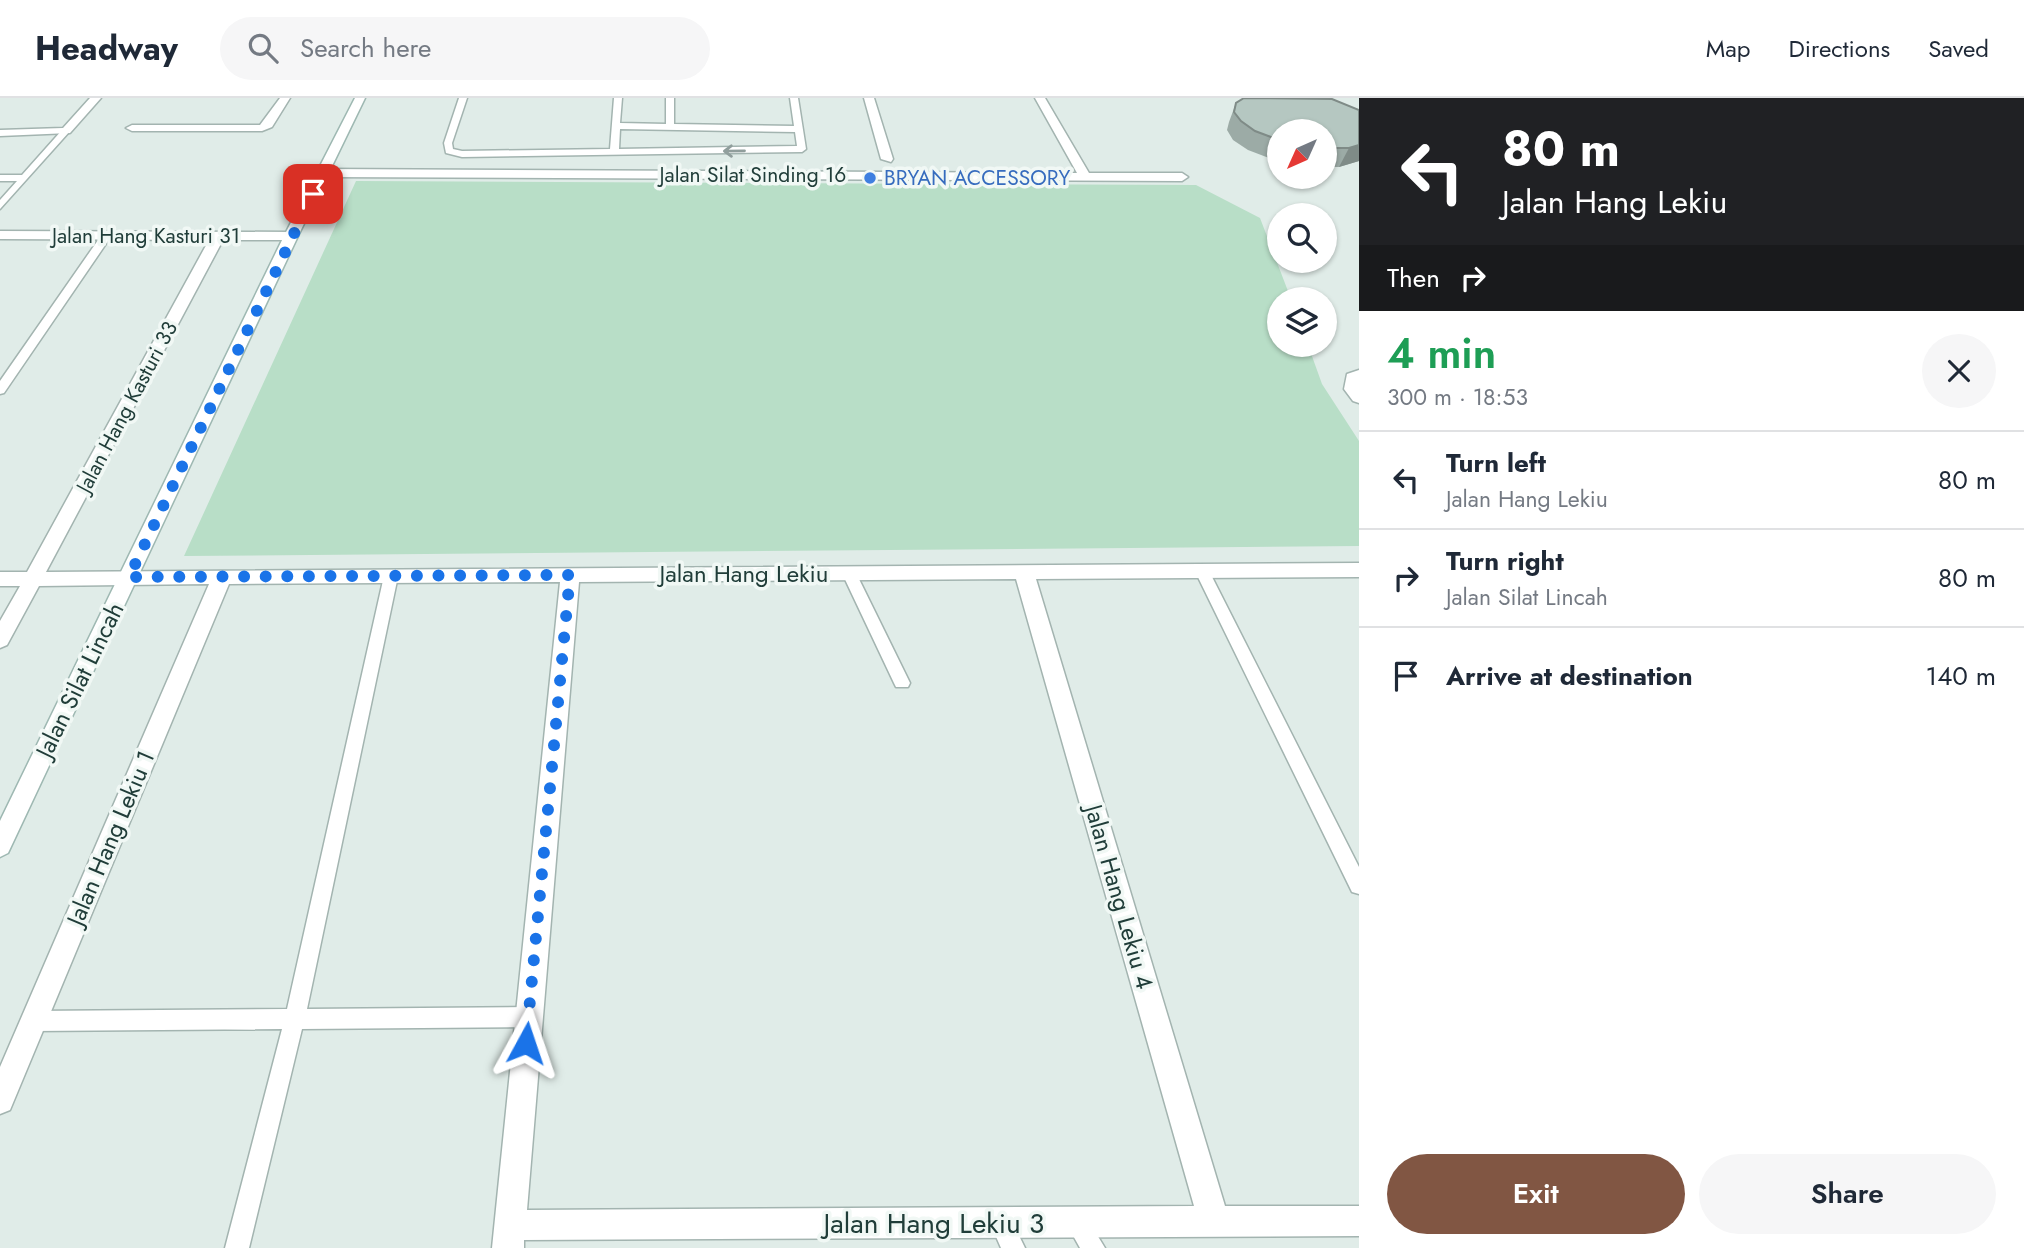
<!DOCTYPE html>
<html lang="en">
<head>
<meta charset="utf-8">
<style>
  :root { --surface:#fff; --page:#f6f6f7; --text:#1f2937; --muted:#747a83; --line:#e0e1e3; --accent:#815643 }
  body { margin:0; font-family:Jost,sans-serif; background:var(--page); color:var(--text); height:100vh; display:flex; flex-direction:column; font-size:26px; white-space:nowrap }
  * { box-sizing:border-box; margin:0 }
  p { font-size:23px; color:var(--muted) }
  .icon { flex:none; width:38px; height:38px; fill:none; stroke:currentColor; stroke-width:2; stroke-linecap:round; stroke-linejoin:round }
  .map { position:relative; flex:1; overflow:hidden }
  .details { display:flex; flex-direction:column; background:var(--surface); width:665px }
  .details>* { flex:none }
  .top-card { background:#202124; color:#fff; overflow:hidden }
  .needle { width:46px; rotate:225deg }
  .tools { position:absolute; left:1267px; top:21px; display:grid; gap:14px }
  .tools a { display:grid; place-items:center; width:70px; height:70px; border-radius:50%; background:var(--surface); box-shadow:0 2px 5px #0004; font-size:35px }
  .pin { position:absolute; display:grid; place-items:center; width:60px; height:60px; color:#fff; margin:-30px; border-radius:14px; box-shadow:0 4px 10px #0006 }
  .me { position:absolute; width:77px; margin:-38px; rotate:5deg; stroke-linejoin:round; filter:drop-shadow(0 0 5px #0008) }
  .turn { display:flex; align-items:center; gap:24px; height:147px; padding:0 28px; font-size:32px }
  .turn .icon { width:91px; height:91px; stroke-width:2.5 }
  .turn b { display:block; font-size:49px; line-height:60px }
  .then { display:flex; align-items:center; height:66px; padding:0 28px; background:#0003; gap:14px; font-size:26px }
  .round { display:grid; place-items:center; flex:none; width:74px; height:74px; border-radius:37px; background:var(--page) }
  .headline { display:flex; align-items:center; justify-content:space-between; height:119px; padding:0 28px }
  h1 { font-size:42px; font-weight:600; line-height:52px; color:#1e9e55 }
  .button { display:flex; gap:14px; margin-top:auto; padding:14px 28px }
  .button a { flex:1; height:80px; border-radius:42px; background:var(--accent); color:#fff; font-size:28px; font-weight:600; line-height:80px; text-align:center }
  .button a+a { background:var(--page); color:var(--text) }
  ul { padding:0; list-style:none }
  li { display:flex; align-items:center; gap:21px; height:98px; padding:0 28px; border-top:2px solid var(--line) }
  li div { flex:1 }
  li b { display:block; font-size:26px }
  li em { font-style:normal }
  header { display:flex; align-items:center; gap:42px; box-sizing:border-box; height:98px; padding:0 35px; background:var(--surface); border-bottom:2px solid var(--line) }
  header strong { font-size:33px }
  nav { display:flex; gap:38px; margin-inline-start:auto; font-size:24px }
  .search { width:490px; height:63px; background:var(--page); display:flex; align-items:center; gap:18px; box-sizing:border-box; padding:0 24px; border-radius:38px; color:var(--muted); font-size:26px }
  main { display:flex; flex:1; min-height:0 }
  .map>svg:first-child { display:block }
</style>
</head>
<body>
<header>
<strong>Headway</strong>
<div class="search"><svg class="icon" aria-label="search" viewBox="0 0 24 24"><circle cx="10" cy="10" r="6"/><path d="M15 15l6 6"/></svg>Search here</div>
<nav><a>Map</a><a>Directions</a><a>Saved</a></nav>
</header>
<main>
<div class="map">
<svg width="1359" height="1150" viewBox="0 0 1359 1150">
  <rect width="100%" height="100%" fill="#e0ece8"/>
  <!-- green -->
  <path fill="#b8dec7" d="M 356,83 L 1196,87 L 1260,120 L 1291,201 L 1279,201 L 1279,247 L 1308,247 L 1322,286 L 1359,343 L 1359,448 L 184,458 Z"/>
  <g fill="none" stroke-linecap="round" stroke-linejoin="round">
    <defs>
      <path id="lane" d="M 459,0 L 467,0 L 452,45 L 453,51 L 462,53 L 610,51 L 614,0 L 622,0 L 620,25 L 666,26 L 666,0 L 674,0 L 674,26 L 794,28 L 790,0 L 798,0 L 806,51 L 802,54 L 462,59 L 446,55 L 444,45 ZM 620,31 L 795,34 L 797,48 L 619,51 Z
        M 63,31 L 70,33 L 0,111 L 0,102 L 17,83 L 0,83 L 0,77 L 22,77 Z
        M 103,135 L 112,137 L 4,295 L 0,296 L 0,283 Z
        M 1202,468 L 1209,473 L 1359,769 L 1359,796 L 1352,794 L 1195,473 Z
        M 849,470 L 856,475 L 910,585 L 908,589 L 896,589 L 894,585 L 842,475 Z
        M 391,473 L 398,478 L 307,911 L 529,909 L 536,912 L 539,919 L 536,926 L 529,929 L 302,931 L 249,1150 L 225,1150 L 282,931 L 33,933 L 26,930 L 23,923 L 26,916 L 33,913 L 287,911 L 384,478 Z
        M 1001,1114 L 1009,1117 L 1025,1150 L 1001,1150 L 990,1125 L 993,1117 Z
        M 1077,1114 L 1085,1117 L 1105,1150 L 1080,1150 L 1066,1125 L 1069,1117 Z"/>
      <path id="street" d="M 90,0 L 101,0 L 70,35 L 0,38 L 0,32 L 63,30 Z
        M 280,0 L 290,0 L 272,29 L 262,33 L 132,33 L 126,30 L 132,27 L 260,27 Z
        M 864,0 L 874,0 L 893,61 L 891,64 L 881,61 Z
        M 1035,0 L 1045,0 L 1089,75 L 1182,75 L 1188,79 L 1182,83 L 324,79 L 318,75 L 324,71 L 1077,75 Z
        M 0,133 L 291,134 L 298,138 L 291,142 L 223,142 L 46,474 L 1359,465 L 1359,479 L 1036,481 L 1225,1108 L 1359,1108 L 1359,1138 L 524,1142 L 524,1150 L 492,1150 L 560,484 L 229,486 L 10,1012 L 0,1016 L 0,969 L 209,486 L 39,488 L 7,547 L 0,550 L 0,523 L 20,488 L 0,488 L 0,474 L 27,474 L 209,142 L 0,141 ZM 1016,481 L 1194,1108 L 527,1112 L 579,484 Z
        M 1359,272 L 1359,305 L 1353,303 L 1344,291 L 1347,276 Z"/>
      <path id="secondary" d="M 355,0 L 365,0 L 298,138 L 8,755 L 0,759 L 0,723 L 284,138 Z"/>
    </defs>
    <!-- lane casing -->
    <use href="#lane" stroke="#a3b4b0" stroke-width="3"/>
    <!-- street casing -->
    <use href="#street" stroke="#a3b4b0" stroke-width="3"/>
    <!-- secondary casing -->
    <use href="#secondary" stroke="#9eb8b2" stroke-width="3"/>
    <!-- lane -->
    <use href="#lane" fill="#fff" fill-rule="evenodd"/>
    <!-- street -->
    <use href="#street" fill="#fff" fill-rule="evenodd"/>
    <!-- secondary -->
    <use href="#secondary" fill="#fff" fill-rule="evenodd"/>
  </g>
  <!-- wall -->
  <path fill="#9caba6" d="M 1236,5 L 1359,12 L 1359,63 L 1339,69 L 1325,69 L 1325,33 L 1279,33 L 1279,62 L 1269,60 L 1248,52 L 1233,42 L 1227,32 L 1229,24 Z"/>
  <!-- shaded-wall -->
  <path fill="#7f8b87" d="M 1359,47 L 1359,63 L 1339,69 L 1349,50 Z"/>
  <!-- building -->
  <path fill="#b5c7c1" stroke="#7f8b87" stroke-width="2" d="M 1244,0 L 1332,1 L 1359,12 L 1359,47 L 1349,50 L 1325,50 L 1325,33 L 1279,33 L 1279,42 L 1255,33 L 1241,23 L 1234,14 L 1236,5 Z"/>
  <!-- one-way arrows -->
  <defs><path id="oneway-shaft" d="M-6 0H5M1.5-3L5.5 0L1.5 3" fill="none" stroke-width="1.6" stroke-linecap="round" stroke-linejoin="round" transform="scale(1.75)"/></defs>
  <use stroke="#909e9c" href="#oneway-shaft" transform="translate(734 53) rotate(179)"/>
  <g fill="none" stroke-linecap="round" stroke-linejoin="round">
    <!-- route -->
    <path stroke="#1a73e8" stroke-width="12" stroke-dasharray="0 21.6" d="M 313,96 L 129,479 L 570,477 L 526,945"/>
  </g>
  <!-- markers -->
  <circle fill="#3f7fe0" stroke="#f1f8f5" stroke-width="2.5" cx="870" cy="80" r="7"/>
  <g text-anchor="middle" stroke-width="7" stroke-linejoin="round" paint-order="stroke">
    <!-- far-street labels -->
    <g font-size="21" fill="#203d39" stroke="#f1f8f5">
      <text x="753" y="84">Jalan Silat Sinding 16</text>
      <text x="146" y="145">Jalan Hang Kasturi 31</text>
      <text transform="translate(127 309) rotate(-62)" y="7">Jalan Hang Kasturi 33</text>
    </g>
    <!-- far-shop labels -->
    <g font-size="21" fill="#366cbe" stroke="#f1f8f5" text-anchor="start">
      <text x="884" y="87">BRYAN ACCESSORY</text>
    </g>
    <!-- street labels -->
    <g font-size="24" fill="#203d39" stroke="#f1f8f5">
      <text x="744" y="484">Jalan Hang Lekiu</text>
      <text transform="translate(80 582) rotate(-64)" y="8">Jalan Silat Lincah</text>
      <text transform="translate(111 740) rotate(-67)" y="8">Jalan Hang Lekiu 1</text>
      <text transform="translate(1119 799) rotate(74)" y="8">Jalan Hang Lekiu 4</text>
    </g>
    <!-- near-street labels -->
    <g font-size="28" fill="#203d39" stroke="#f1f8f5">
      <text x="934" y="1135">Jalan Hang Lekiu 3</text>
    </g>
  </g>
</svg>
<div class="tools">
<a><svg class="needle" viewBox="-14 -14 28 28"><path d="M0-13l5 13h-10z" fill="#e53935"/><path d="M0 13l5-13h-10z" fill="#747a83"/></svg></a>
<a><svg class="icon" aria-label="search" viewBox="0 0 24 24"><circle cx="10" cy="10" r="6"/><path d="M15 15l6 6"/></svg></a>
<a><svg class="icon" aria-label="layers" viewBox="0 0 24 24"><path d="M12 4l9 5-9 5-9-5zM3 14l9 5 9-5"/></svg></a>
</div>
<div class="pin" style="left:313px;top:96px;background:#d93025"><svg class="icon" aria-label="arrive" viewBox="0 0 24 24"><path d="M6 21V4h12l-3 4 3 4H6"/></svg></div>
<svg class="me" style="left:526px;top:945px" viewBox="-20 -20 40 40"><path d="M0-17L14 15 0 8-14 15z" fill="#1a73e8" stroke="#fff" stroke-width="4"/></svg>
</div>
<section class="details">
<div class="top-card">
<div class="turn"><svg class="icon" aria-label="left" viewBox="0 0 24 24"><path d="M17 20v-9H6M10 6l-5 5 5 5"/></svg><div><b>80 m</b>Jalan Hang Lekiu</div></div>
<div class="then">Then<svg class="icon" aria-label="right" viewBox="0 0 24 24"><path d="M7 20v-9h11M14 6l5 5-5 5"/></svg></div>
</div>
<div class="headline"><div><h1>4 min</h1><p>300 m · 18:53</p></div><a class="round"><svg class="icon" aria-label="close" viewBox="0 0 24 24"><path d="M6 6l12 12M18 6L6 18"/></svg></a></div>
<ul>
<li><svg class="icon" aria-label="left" viewBox="0 0 24 24"><path d="M17 20v-9H6M10 6l-5 5 5 5"/></svg><div><b>Turn left</b><p>Jalan Hang Lekiu</p></div><em>80 m</em></li>
<li><svg class="icon" aria-label="right" viewBox="0 0 24 24"><path d="M7 20v-9h11M14 6l5 5-5 5"/></svg><div><b>Turn right</b><p>Jalan Silat Lincah</p></div><em>80 m</em></li>
<li><svg class="icon" aria-label="arrive" viewBox="0 0 24 24"><path d="M6 21V4h12l-3 4 3 4H6"/></svg><div><b>Arrive at destination</b></div><em>140 m</em></li>
</ul>
<div class="button"><a>Exit</a><a>Share</a></div>
</section>
</main>
</body>
</html>
